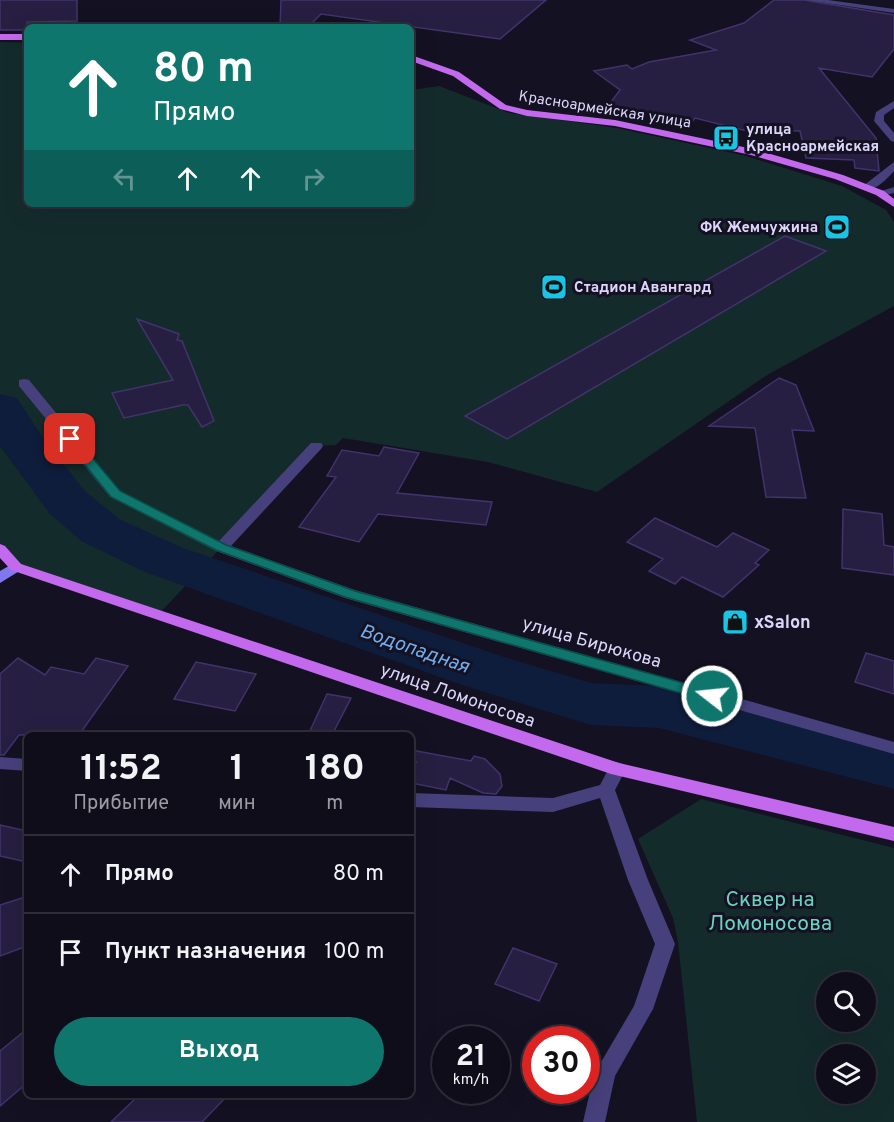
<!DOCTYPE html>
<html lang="ru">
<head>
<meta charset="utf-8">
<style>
  :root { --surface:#0f0d1a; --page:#1d1b27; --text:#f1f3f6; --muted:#9b9ca2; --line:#2f2d39; --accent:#0f766e }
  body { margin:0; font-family:Overpass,sans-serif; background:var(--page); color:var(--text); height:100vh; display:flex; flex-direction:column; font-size:22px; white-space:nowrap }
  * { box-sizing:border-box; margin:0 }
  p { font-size:20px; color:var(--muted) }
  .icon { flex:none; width:33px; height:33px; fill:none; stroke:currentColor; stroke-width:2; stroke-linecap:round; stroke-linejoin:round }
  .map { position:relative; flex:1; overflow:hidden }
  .panel { position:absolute; left:24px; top:732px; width:390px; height:366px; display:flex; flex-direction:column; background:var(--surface); border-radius:9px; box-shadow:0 6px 24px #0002,0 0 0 2px var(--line) }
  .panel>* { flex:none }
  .hud { position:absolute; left:24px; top:24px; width:390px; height:183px; border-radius:9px; box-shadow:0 6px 24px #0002,0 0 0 2px var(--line); background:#0f766e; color:#fff; overflow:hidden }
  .fabs { position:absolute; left:816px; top:972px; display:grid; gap:12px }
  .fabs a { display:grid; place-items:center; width:60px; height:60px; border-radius:50%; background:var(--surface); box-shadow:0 6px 24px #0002,0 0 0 2px var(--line); font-size:30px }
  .speed { position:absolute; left:432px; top:1026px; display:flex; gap:12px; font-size:30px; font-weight:700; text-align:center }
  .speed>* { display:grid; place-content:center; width:78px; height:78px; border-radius:50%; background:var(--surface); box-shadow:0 6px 24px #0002,0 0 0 2px var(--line); line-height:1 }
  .speed small { font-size:15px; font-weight:400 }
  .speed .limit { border:9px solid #d22; background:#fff; color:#111 }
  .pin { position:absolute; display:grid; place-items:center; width:51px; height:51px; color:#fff; margin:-26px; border-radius:12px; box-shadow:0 3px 9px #0006 }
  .me { position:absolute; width:66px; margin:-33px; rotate:286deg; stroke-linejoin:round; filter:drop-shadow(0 0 4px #0008) }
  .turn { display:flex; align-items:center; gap:21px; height:126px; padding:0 30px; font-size:27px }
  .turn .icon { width:78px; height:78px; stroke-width:2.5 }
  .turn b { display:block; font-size:42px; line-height:51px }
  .lanes { display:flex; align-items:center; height:57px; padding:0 30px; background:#0003; justify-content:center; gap:30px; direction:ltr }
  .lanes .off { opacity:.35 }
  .eta { display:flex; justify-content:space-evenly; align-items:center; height:102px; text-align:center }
  .eta b { font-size:36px; font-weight:700; line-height:42px }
  .action { display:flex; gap:12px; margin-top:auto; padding:12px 30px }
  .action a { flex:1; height:69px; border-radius:36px; background:var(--accent); color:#fff; font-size:24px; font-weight:700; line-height:69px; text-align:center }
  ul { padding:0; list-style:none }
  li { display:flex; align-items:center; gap:18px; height:78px; padding:0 30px; border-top:2px solid var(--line) }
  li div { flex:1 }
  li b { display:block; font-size:22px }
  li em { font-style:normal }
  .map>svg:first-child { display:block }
</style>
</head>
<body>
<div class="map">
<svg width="894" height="1122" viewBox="0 0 894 1122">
  <rect width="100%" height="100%" fill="#141122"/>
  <!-- green -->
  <path fill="#142b2c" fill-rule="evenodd" d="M 0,42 L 27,43 L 27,204 L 411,204 L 411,90 L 439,86 L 509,113 L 617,128 L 746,156 L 842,186 L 886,210 L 894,222 L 894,306 L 767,375 L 597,492 L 488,462 L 343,438 L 336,445 L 316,446 L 158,615 L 17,567 L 0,549 Z
    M 701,799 L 894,848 L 894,1122 L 697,1122 L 678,942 L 673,918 L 638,839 ZM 866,982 L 866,1022 L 826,1022 L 826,982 ZM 866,1054 L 866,1094 L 826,1094 L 826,1054 Z"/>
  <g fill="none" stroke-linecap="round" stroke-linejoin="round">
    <!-- river -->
    <path fill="#0f1d3c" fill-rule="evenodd" d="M 0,394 L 17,398 L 45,441 L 85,491 L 119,519 L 183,548 L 504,657 L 591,683 L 659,686 L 894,743 L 894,789 L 659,728 L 591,725 L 462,685 L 145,572 L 81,541 L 49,513 L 0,446 Z"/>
  </g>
  <!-- building -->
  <path fill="#271f41" stroke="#41336b" stroke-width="1.5" d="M 0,0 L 77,0 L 77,21 L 27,22 L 27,30 L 0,30 Z
    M 281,0 L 546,0 L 500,39 L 321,14 L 308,27 L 280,27 Z
    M 774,0 L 804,0 L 894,15 L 894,49 L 872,77 L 819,68 L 876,138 L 879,171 L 855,168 L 854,160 L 806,158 L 800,131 L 774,130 L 767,136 L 695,118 L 692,122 L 663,117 L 665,115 L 608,106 L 620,90 L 594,71 L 627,65 L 632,69 L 649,62 L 716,50 L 690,40 L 744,23 Z
    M 785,236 L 826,251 L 507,439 L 465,416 Z
    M 137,319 L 179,334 L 177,340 L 182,341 L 214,421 L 202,427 L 188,405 L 183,405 L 124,418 L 112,393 L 173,380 Z
    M 779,378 L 796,385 L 814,431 L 792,430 L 806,498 L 766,497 L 755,428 L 709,426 Z
    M 384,447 L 419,453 L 397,493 L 492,502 L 486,525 L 378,514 L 359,542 L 299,527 L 336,477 L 327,476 L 342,450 L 379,456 Z
    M 843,509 L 882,514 L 884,545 L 894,547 L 894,575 L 842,568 Z
    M 655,518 L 717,547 L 733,533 L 769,550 L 755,563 L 759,565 L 723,597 L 682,577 L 675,584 L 649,571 L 663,559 L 627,542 Z
    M 866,653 L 894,661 L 894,694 L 855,682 Z
    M 18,658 L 45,675 L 51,667 L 84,674 L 96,658 L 128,666 L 79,735 L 19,735 L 4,755 L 0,755 L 0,674 Z
    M 196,662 L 256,674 L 235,711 L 174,699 Z
    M 327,694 L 351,698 L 332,735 L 308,735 Z
    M 411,750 L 471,761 L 474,756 L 485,759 L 500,774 L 502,786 L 496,794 L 483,793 L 450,778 L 446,790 L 411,783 L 411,762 L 417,762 L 411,760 Z
    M 0,825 L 27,831 L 27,862 L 0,856 Z
    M 22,898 L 27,914 L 27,946 L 0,956 L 0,905 Z
    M 513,948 L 557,964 L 539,1001 L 495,984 Z
    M 27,1029 L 27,1083 L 0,1106 L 0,1051 Z
    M 139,1095 L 228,1095 L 202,1122 L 111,1122 Z"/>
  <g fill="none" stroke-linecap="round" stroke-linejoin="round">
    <!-- minor -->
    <path fill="#46417c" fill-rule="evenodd" d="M 806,0 L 828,0 L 894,9 L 894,13 Z
      M 894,101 L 894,108 L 884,115 L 884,121 L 894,133 L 894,142 L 891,141 L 874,121 L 876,112 Z
      M 894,162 L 894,171 C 886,180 876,191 863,190 L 863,186 Z
      M 894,187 L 894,193 L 880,196 L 875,193 Z
      M 24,379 L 29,380 L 120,491 L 219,541 L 311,443 L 321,443 L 323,446 L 321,449 L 231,546 L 355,590 L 894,742 L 894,754 L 345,598 L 216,551 L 110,497 L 19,386 L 19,380 Z
      M 0,757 L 27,759 L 27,771 L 0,769 Z
      M 617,762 L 623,764 L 626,769 L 615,790 L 648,880 L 675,944 L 653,1009 L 615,1076 L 605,1122 L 583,1122 L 594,1074 L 634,1006 L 655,944 L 628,880 L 600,798 L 553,812 L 411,807 L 411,793 L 553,798 L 600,785 L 611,764 Z"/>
    <!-- secondary -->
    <path fill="#8178f0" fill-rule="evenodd" d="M 16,562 L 21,564 L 24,567 L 21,570 L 0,583 L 0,571 Z"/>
    <!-- primary -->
    <path fill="#c369ee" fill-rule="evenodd" d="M 0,34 L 27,34 L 27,40 L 0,40 Z
      M 411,55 L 459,72 L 506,105 L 527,110 L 615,120 L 753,149 L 843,175 L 884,191 L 894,199 L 894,207 L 876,195 L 835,179 L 751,155 L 615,126 L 527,116 L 500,109 L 453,76 L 411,61 Z
      M 0,544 L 5,546 L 21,564 L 619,763 L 894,827 L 894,841 L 611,774 L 11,570 L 0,558 Z"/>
  </g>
  <!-- route -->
  <path fill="#0f766e" stroke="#0a4d48" stroke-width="1.5" d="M 70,435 L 74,436 L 120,491 L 226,545 L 355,591 L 712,691 L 720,696 L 712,702 L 345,597 L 216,550 L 111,497 L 64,439 Z"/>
  <!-- icons -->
  <defs>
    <symbol id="bus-square" viewBox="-11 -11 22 22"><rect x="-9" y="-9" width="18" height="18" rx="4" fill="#19c5e4" stroke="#141122"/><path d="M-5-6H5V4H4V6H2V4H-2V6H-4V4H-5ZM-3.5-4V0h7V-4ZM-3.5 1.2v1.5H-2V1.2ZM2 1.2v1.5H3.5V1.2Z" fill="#111"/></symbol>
    <symbol id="stadium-square" viewBox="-11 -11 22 22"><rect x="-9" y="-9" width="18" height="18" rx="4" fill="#19c5e4" stroke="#141122"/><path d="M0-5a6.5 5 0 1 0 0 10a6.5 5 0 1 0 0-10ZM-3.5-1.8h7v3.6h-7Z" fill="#111"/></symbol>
    <symbol id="shop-square" viewBox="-11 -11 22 22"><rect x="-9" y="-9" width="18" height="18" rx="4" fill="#19c5e4" stroke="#141122"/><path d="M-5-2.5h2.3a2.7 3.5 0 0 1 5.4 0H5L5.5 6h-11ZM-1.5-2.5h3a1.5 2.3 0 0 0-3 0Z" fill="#111"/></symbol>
  </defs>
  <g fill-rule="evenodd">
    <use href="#bus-square" x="711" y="123" width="30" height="30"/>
    <use href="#stadium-square" x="822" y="212" width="30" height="30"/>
    <use href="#stadium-square" x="539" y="272" width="30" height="30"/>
    <use href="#shop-square" x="720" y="607" width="30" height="30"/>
  </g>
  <g text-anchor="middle" stroke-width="6" stroke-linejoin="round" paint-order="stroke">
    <!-- far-street labels -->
    <g font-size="15" fill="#dcd6fa" stroke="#141122">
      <text transform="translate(605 109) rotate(9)" y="5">Красноармейская улица</text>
    </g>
    <!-- far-poi labels -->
    <g font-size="15" font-weight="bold" fill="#dcd6fa" stroke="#141122" text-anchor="start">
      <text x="746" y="134">улица<tspan x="746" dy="17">Красноармейская</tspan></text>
      <text x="818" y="232" text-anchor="end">ФК Жемчужина</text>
      <text x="574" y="292">Стадион Авангард</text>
    </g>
    <!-- poi labels -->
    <g font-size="18" font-weight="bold" fill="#dcd6fa" stroke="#141122" text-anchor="start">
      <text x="754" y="628">xSalon</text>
    </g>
    <!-- street labels -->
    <g font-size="18" fill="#dcd6fa" stroke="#141122">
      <text transform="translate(592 642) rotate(16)" y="6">улица Бирюкова</text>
      <text transform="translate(458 695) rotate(19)" y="6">улица Ломоносова</text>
    </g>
    <!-- water labels -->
    <g font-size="20" font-style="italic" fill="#70aeef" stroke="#141122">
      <text transform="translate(415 648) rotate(19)" y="7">Водопадная</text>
    </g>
    <!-- near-park labels -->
    <g font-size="21" fill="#6ad3be" stroke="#141122">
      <text x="770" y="906">Сквер на<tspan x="770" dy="24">Ломоносова</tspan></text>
    </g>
  </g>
</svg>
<div class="fabs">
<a><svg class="icon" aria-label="search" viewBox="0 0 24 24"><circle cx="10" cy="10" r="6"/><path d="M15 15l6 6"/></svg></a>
<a><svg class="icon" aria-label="layers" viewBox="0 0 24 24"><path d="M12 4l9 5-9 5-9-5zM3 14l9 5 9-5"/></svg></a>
</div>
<div class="speed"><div>21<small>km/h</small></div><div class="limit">30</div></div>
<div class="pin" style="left:70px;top:439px;background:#d93025"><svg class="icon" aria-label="arrive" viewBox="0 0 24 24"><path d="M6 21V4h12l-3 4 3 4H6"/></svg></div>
<svg class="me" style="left:712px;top:696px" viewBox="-20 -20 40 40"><circle r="17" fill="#0f766e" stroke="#fff" stroke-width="3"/><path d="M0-11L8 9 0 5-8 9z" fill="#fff"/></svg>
<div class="hud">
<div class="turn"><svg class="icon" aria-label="ahead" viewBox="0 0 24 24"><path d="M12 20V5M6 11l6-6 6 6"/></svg><div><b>80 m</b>Прямо</div></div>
<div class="lanes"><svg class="icon off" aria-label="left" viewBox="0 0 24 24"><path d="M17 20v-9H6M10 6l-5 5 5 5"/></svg><svg class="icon" aria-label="ahead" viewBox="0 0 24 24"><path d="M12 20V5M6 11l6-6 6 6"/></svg><svg class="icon" aria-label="ahead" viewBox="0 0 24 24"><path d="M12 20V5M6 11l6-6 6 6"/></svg><svg class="icon off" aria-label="right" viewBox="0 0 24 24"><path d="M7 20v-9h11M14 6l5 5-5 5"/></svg></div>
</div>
<section class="panel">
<div class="eta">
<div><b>11:52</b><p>Прибытие</p></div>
<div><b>1</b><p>мин</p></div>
<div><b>180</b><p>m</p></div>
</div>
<ul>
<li><svg class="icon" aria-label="ahead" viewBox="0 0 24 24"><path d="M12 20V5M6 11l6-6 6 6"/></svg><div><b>Прямо</b></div><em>80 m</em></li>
<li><svg class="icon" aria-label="arrive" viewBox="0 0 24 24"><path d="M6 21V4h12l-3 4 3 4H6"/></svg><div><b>Пункт назначения</b></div><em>100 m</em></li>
</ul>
<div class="action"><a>Выход</a></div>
</section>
</div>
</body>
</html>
